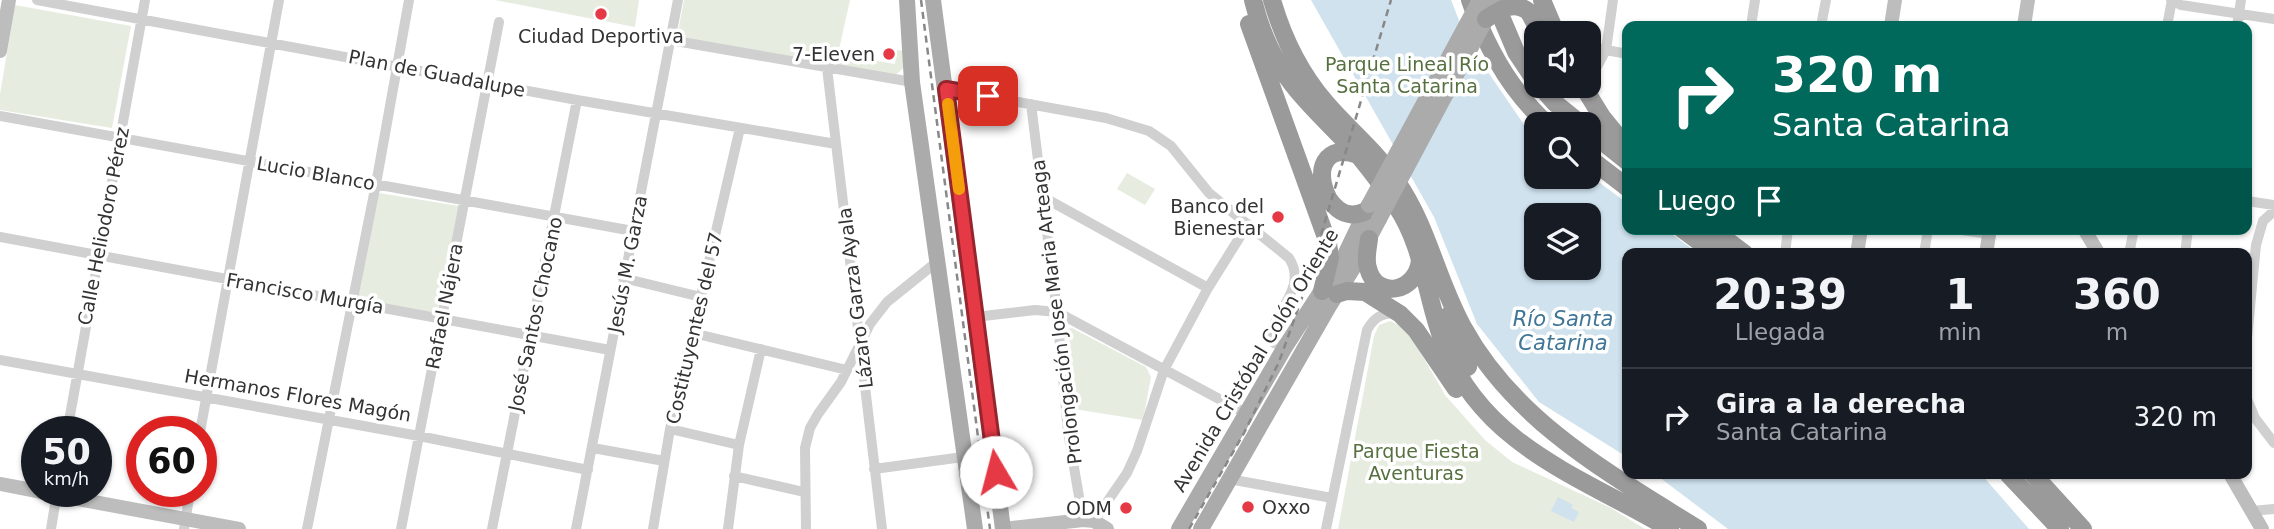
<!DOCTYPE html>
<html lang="es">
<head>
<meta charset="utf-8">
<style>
  :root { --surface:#171b24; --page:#242831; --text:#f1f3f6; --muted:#9ea1a6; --line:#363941 }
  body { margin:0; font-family:"DejaVu Sans",sans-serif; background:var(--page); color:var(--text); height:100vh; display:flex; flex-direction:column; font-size:26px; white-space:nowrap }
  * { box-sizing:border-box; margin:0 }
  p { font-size:23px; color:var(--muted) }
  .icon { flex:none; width:38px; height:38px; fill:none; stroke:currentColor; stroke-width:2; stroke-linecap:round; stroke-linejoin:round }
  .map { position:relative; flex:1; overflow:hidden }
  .details { position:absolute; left:1622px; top:248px; width:630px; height:231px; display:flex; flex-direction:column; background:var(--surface); border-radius:14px; box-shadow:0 2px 5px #0004 }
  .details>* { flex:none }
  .banner { position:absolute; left:1622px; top:21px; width:630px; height:214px; border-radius:14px; box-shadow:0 2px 5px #0004; background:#00695c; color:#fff; overflow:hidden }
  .fabs { position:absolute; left:1524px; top:21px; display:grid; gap:14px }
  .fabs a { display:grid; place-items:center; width:77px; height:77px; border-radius:14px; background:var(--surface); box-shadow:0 2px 5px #0004; font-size:35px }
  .speed { position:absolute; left:21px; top:416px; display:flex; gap:14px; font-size:35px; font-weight:700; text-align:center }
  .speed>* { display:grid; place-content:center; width:91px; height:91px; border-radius:50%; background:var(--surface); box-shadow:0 2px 5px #0004; line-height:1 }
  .speed small { font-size:18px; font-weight:400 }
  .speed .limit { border:10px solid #d22; background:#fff; color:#111 }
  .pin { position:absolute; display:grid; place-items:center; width:60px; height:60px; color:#fff; margin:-30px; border-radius:14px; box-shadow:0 4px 10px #0006 }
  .me { position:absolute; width:77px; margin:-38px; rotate:352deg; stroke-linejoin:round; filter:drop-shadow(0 0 5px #0008) }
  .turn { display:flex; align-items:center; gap:24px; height:147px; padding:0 35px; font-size:32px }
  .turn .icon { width:91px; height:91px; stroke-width:2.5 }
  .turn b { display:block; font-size:49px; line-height:60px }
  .then { display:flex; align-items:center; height:66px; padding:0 35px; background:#0003; gap:14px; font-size:26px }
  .eta { display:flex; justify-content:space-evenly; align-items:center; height:119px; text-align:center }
  .eta b { font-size:42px; font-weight:700; line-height:49px }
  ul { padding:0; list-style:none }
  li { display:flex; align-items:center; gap:21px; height:98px; padding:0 35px; border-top:2px solid var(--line) }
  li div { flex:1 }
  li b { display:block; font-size:26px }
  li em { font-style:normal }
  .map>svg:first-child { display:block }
</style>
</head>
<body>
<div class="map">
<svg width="2274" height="529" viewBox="0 0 2274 529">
  <rect width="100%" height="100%" fill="#fff"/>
  <!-- green -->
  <path fill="#e6ecdf" d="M 495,0 L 639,0 L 635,27 Z
    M 684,0 L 850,0 L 838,54 L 895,64 L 897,50 L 905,51 L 906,66 L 894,76 L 684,39 L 678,32 Z
    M 15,5 L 131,26 L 112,128 L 0,110 L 0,94 Z
    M 1127,173 L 1155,189 L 1145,205 L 1117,189 Z
    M 379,193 L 459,206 L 437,314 L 358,299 Z
    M 1390,321 L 1407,329 L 1445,395 L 1485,440 L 1512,462 L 1611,508 L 1645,529 L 1338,529 L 1374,336 L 1379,325 Z
    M 1072,328 L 1146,367 L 1151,377 L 1143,420 L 1074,409 L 1068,329 Z"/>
  <!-- water -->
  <path fill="#cfe2ee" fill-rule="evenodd" d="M 1311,0 L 1451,0 L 1468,43 L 1529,132 L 1536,138 L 1536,177 L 1589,175 L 1627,203 L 1628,229 L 1665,229 L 1699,254 L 1628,254 L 1627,457 L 1539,402 L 1477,324 L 1434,217 ZM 1536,215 L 1589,215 L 1589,268 L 1536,268 Z
    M 1655,474 L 1981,474 L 2029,529 L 1728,529 Z
    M 1558,497 L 1573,505 L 1571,508 L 1579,512 L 1574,522 L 1551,511 Z"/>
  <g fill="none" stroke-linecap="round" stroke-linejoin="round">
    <!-- street -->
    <path stroke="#d0d0d0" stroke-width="10" d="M 37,0 L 577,100 L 836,144
      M 2171,0 L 2181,5 L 2274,19
      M 1751,26 L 1755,0
      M 1821,26 L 1826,0
      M 2167,26 L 2172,0
      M 2237,26 L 2241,0
      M 670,40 L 912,82
      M 1589,47 L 1628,54
      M 827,68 L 882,529
      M 1589,81 L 1606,50 L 1613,0
      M 946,89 L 1106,118 L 1149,131 L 1171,146 L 1209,193 L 1289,258 C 1311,292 1262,319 1274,343 L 1285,347
      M 1031,104 L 1057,312 L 1068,432 L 1083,520
      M 0,116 L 633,231
      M 1043,197 L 1208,288
      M 2247,201 L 2274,205
      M 1955,229 L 1989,234
      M 0,237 L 610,350
      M 1785,254 L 1788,229
      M 1924,254 L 1928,229
      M 2129,254 L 2134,229
      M 2185,254 L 2188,229
      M 623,278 L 701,297
      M 975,317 L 1035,310 L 1057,312 L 1249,415
      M 693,333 L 847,370
      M 2247,338 L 2256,245 L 2263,221 L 2274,211
      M 0,360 L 419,436 L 588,470
      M 2247,399 L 2255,418 L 2274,443
      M 670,429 L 739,445
      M 67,432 L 145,0
      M 200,432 L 279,0
      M 593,448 L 664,461
      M 874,469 L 963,457
      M 734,476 L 804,492
      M 1229,479 L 1332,498
      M 2251,511 L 2274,509
      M 1094,521 L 1127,473 L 1137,451 L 1164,370 L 1208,288 L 1248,224
      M 51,529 L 57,492
      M 184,529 L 190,492
      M 307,529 L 376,184 L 409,0
      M 401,529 L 499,22
      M 492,529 L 577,100
      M 576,529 L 678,0
      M 653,529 L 670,429 L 740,128
      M 728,529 L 739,445 L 761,349
      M 806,529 L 805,448 L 810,428 L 818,414 L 841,382 L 870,324 L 887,302 L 938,261
      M 1326,529 L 1367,330 C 1374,318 1380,314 1393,313"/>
    <!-- secondary -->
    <path stroke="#bdbdbd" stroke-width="14" d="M 1891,26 L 1895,0
      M 2024,26 L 2028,0
      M 0,51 L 9,0
      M 2084,229 L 2099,254
      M 1857,254 L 1861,229
      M 1986,254 L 1990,229
      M 2230,474 L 2262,529
      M 0,484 L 37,491
      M 40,492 L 239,529
      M 1003,529 L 1083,520 L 1094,521 L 1107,529"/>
    <!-- primary -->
    <path stroke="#ababab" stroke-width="16" d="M 907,0 L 912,82 L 975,529
      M 933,0 L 1003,529
      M 1179,529 L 1285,347 L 1345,255 L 1369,205
      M 1201,529 L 1329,306 L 1353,268 L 1379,219"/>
    <!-- highway -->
    <path stroke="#9a9a9a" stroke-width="18" d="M 1253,0 C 1259,24 1268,48 1281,68 C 1302,101 1333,127 1359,156 C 1372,172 1385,189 1397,207 C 1425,249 1426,301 1445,347 C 1485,447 1584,478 1670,529
      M 1272,0 C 1283,38 1300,73 1326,103 C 1349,130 1377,152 1397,182 C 1428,227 1437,280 1463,327 C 1515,422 1610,474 1698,529
      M 1470,0 C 1486,47 1510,90 1547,124
      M 1494,0 L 1516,52 L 1536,82
      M 1542,0 L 1556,33
      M 1529,12 L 1540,33
      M 1249,24 L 1328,243 L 1330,258 L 1322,291
      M 1540,86 L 1555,103 L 1581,124
      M 1583,86 L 1602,117 L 1628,149
      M 1589,131 L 1628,162
      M 1358,155 C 1298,134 1322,234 1366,211
      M 1589,158 L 1628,188
      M 1682,229 L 1716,254
      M 1712,229 L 1745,254
      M 1369,239 C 1368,248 1365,259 1368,268 C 1376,301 1418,292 1420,259
      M 1337,294 L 1347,291 L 1365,292 L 1400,314 L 1416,330 L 1456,389
      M 1449,315 L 1451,327 L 1468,367
      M 2008,474 L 2060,529
      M 2033,474 L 2083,529"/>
    <!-- rail -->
    <path stroke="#888" stroke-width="2.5" stroke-dasharray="7 5" stroke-linecap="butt" d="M 921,0 L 990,529
      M 1189,529 L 1244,433 L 1279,362 L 1304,292 L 1391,0"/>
    <!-- primary-bridge -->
    <path stroke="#ababab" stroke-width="16" d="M 1369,205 L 1480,0
      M 1379,219 L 1496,0"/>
    <!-- highway-bridge -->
    <path stroke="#9a9a9a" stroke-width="18" d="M 1486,19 C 1501,9 1514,0 1529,12"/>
  </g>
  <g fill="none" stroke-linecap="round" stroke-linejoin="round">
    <defs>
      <path id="route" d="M 988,96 L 946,89 L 996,472"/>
    </defs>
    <!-- route casing -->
    <use href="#route" stroke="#96252e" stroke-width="18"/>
    <!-- route -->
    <use href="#route" stroke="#e63946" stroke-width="12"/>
    <!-- slow -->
    <path stroke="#f59e0b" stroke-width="12" d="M 948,104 L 959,189"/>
  </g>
  <!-- markers -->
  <g fill="#e63946" stroke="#fff" stroke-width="2.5">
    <circle cx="601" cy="14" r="7"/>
    <circle cx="889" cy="54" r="7"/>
    <circle cx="1278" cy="217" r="7"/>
    <circle cx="1248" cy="507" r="7"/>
    <circle cx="1126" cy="508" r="7"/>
  </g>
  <g text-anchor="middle" stroke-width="7" stroke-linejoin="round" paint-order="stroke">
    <!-- poi labels -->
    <g font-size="19" fill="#333" stroke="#fff" text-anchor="end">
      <text x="601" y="43" text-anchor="middle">Ciudad Deportiva</text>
      <text x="875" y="61">7-Eleven</text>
      <text x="1264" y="213">Banco del<tspan x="1264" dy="22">Bienestar</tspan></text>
      <text x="1262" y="514" text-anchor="start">Oxxo</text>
      <text x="1112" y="515">ODM</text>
    </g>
    <!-- park labels -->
    <g font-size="19" fill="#56703f" stroke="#fff">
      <text x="1407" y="71">Parque Lineal Río<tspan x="1407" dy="22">Santa Catarina</tspan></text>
      <text x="1416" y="458">Parque Fiesta<tspan x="1416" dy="22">Aventuras</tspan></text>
    </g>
    <!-- street labels -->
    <g font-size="19" fill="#333" stroke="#fff">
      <text transform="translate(437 73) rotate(11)" y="7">Plan de Guadalupe</text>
      <text transform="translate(316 173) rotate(10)" y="7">Lucio Blanco</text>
      <text transform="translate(103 226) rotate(-79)" y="7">Calle Heliodoro Pérez</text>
      <text transform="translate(627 264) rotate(-79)" y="7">Jesús M. Garza</text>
      <text transform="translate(305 293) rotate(10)" y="7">Francisco Murgía</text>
      <text transform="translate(855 298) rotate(-97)" y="7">Lázaro Garza Ayala</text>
      <text transform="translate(444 306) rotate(-79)" y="7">Rafael Nájera</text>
      <text transform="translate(1056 312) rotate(-97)" y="7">Prolongación Jose Maria Arteaga</text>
      <text transform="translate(535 314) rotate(-78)" y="7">José Santos Chocano</text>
      <text transform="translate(694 328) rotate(-77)" y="7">Costituyentes del 57</text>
      <text transform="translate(1255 360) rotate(-59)" y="7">Avenida Cristóbal Colón Oriente</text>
      <text transform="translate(298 395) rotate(10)" y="7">Hermanos Flores Magón</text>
    </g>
    <!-- water labels -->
    <g font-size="21" font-style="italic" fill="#3f7597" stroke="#fff">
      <text x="1563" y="326">Río Santa<tspan x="1563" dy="24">Catarina</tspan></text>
    </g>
  </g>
</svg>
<div class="fabs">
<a><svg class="icon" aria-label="sound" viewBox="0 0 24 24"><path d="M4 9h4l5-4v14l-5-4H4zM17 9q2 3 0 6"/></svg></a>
<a><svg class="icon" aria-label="search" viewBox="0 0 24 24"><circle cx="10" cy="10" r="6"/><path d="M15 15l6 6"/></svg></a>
<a><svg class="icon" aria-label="layers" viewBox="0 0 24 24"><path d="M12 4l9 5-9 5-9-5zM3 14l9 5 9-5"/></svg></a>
</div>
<div class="speed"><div>50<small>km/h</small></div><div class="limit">60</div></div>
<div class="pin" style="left:988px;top:96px;background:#d93025"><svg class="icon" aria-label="arrive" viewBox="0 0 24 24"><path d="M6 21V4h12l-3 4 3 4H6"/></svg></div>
<svg class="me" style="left:996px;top:472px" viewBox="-20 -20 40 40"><circle r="19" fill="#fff"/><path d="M0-13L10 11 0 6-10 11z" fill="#e63946"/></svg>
<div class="banner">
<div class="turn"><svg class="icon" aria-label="right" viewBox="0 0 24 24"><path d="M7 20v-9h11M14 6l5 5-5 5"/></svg><div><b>320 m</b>Santa Catarina</div></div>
<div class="then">Luego<svg class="icon" aria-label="arrive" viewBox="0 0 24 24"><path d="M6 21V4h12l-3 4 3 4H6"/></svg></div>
</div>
<section class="details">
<div class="eta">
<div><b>20:39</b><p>Llegada</p></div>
<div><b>1</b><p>min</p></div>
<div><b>360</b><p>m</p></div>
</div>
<ul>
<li><svg class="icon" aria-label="right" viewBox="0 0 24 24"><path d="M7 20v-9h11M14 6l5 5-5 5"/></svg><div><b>Gira a la derecha</b><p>Santa Catarina</p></div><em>320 m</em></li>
</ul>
</section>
</div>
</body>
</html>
